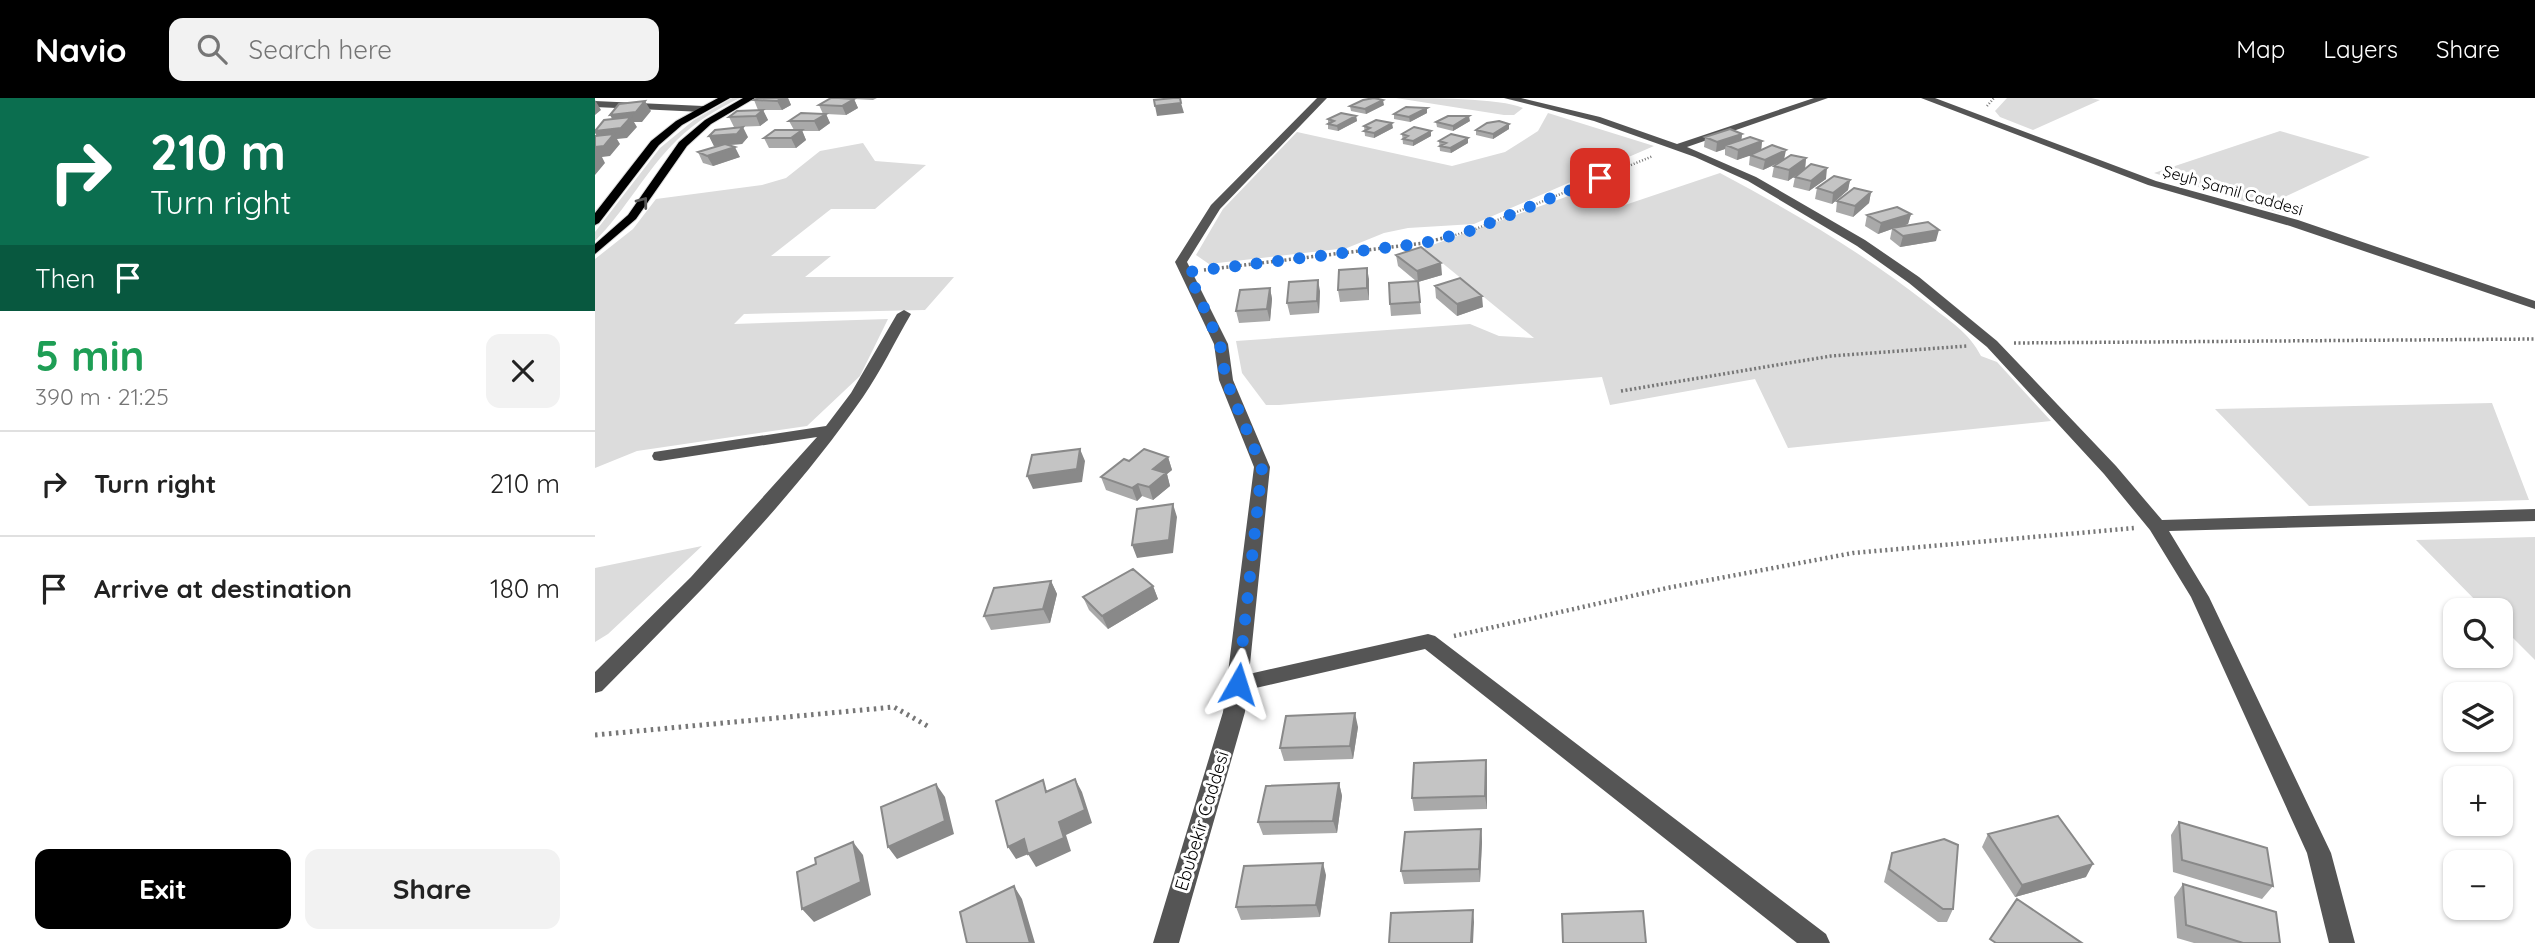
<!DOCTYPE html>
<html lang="en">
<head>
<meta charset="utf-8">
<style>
  :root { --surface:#fff; --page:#f2f2f2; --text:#222; --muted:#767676; --line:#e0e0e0; --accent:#000 }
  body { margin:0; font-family:Quicksand,sans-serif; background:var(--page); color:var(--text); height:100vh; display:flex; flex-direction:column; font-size:26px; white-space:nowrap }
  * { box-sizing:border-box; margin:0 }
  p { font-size:23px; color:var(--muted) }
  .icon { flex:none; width:38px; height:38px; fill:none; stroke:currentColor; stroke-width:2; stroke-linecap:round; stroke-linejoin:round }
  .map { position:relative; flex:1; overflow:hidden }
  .side { display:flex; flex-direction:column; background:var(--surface); width:595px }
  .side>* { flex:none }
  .banner { background:#0b6e4f; color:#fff; overflow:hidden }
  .tools { position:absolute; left:1848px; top:500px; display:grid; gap:14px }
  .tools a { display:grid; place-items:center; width:70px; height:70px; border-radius:14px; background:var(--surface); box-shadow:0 2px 5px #0004; font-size:35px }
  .pin { position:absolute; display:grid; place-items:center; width:60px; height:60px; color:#fff; margin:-30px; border-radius:14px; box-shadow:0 4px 10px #0006 }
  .me { position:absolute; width:77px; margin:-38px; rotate:6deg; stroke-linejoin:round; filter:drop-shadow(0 0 5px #0008) }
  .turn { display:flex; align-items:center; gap:24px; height:147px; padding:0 35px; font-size:32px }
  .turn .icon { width:91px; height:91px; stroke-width:2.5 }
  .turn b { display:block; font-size:49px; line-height:60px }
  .then { display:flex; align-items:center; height:66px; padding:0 35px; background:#0003; gap:14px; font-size:26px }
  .round { display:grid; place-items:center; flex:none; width:74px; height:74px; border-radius:14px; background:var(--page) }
  .summary { display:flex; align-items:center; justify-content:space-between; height:119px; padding:0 35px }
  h1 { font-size:42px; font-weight:700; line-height:52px; color:#1e9e55 }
  .cta { display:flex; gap:14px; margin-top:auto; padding:14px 35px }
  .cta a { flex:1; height:80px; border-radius:14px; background:var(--accent); color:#fff; font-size:28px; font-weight:700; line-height:80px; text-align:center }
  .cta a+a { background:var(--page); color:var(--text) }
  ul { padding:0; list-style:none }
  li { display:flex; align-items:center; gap:21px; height:105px; padding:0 35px; border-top:2px solid var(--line) }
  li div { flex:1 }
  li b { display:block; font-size:26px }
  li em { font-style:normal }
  header { display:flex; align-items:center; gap:42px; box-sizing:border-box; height:98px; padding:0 35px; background:var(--accent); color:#fff }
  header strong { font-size:33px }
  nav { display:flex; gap:38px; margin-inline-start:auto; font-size:24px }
  .search { width:490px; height:63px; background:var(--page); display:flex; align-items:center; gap:18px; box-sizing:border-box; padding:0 24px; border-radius:14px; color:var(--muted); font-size:26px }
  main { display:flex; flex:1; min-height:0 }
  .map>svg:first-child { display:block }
</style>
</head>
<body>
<header>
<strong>Navio</strong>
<div class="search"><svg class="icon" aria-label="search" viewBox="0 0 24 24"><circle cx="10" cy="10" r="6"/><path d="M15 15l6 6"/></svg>Search here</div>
<nav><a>Map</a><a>Layers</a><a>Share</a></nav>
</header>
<main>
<section class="side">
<div class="banner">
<div class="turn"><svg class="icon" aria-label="right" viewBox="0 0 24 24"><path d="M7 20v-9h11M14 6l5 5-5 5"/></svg><div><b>210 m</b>Turn right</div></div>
<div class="then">Then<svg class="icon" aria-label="arrive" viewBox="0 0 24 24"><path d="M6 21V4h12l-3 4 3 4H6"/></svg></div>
</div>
<div class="summary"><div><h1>5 min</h1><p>390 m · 21:25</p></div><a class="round"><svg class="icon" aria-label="close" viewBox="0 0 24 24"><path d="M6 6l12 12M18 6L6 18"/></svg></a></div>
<ul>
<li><svg class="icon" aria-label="right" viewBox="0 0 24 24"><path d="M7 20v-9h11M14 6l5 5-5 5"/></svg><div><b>Turn right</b></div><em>210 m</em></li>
<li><svg class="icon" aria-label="arrive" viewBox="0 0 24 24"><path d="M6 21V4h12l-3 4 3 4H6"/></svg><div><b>Arrive at destination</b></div><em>180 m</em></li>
</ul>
<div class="cta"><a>Exit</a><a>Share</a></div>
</section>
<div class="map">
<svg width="1940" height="845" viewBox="0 0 1940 845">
  <rect width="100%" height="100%" fill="#fff"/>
  <!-- green -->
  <path fill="#dcdcdc" d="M 137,0 L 145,0 C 122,11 100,24 82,42 C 51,72 31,112 0,143 L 0,134 L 65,50 L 99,22 Z
    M 801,0 C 831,0 906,0 928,10 L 919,17 L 909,17 Z
    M 1412,0 L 1496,0 L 1505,2 L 1438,32 L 1405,19 L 1400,13 Z
    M 953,15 L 1059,48 L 879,126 L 813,130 L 789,135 L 752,150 L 614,166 L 601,157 L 628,111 L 702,34 L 857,68 L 910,54 L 943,33 Z
    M 1685,33 L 1775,59 L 1681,103 L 1685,115 L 1559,75 Z
    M 268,45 L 280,63 L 331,67 L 280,111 L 236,111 L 176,158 L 236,158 L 210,179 L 359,179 L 330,212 L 149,216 L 139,226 L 293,221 L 265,278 L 212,328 L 42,353 L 0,370 L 0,161 L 38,131 L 61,101 L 167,87 L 191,80 L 225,53 Z
    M 1125,75 C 1198,114 1268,155 1333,206 C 1353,222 1374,234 1386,258 L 1402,264 L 1456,323 L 1193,350 L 1160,281 L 1015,307 L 1007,279 L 684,307 L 671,307 L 647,275 L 641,243 L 875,226 L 904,238 L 939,240 L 829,150 L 990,92 L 1021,110 Z
    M 1897,305 L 1934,402 L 1714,408 L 1620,311 Z
    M 1940,439 L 1940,562 L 1906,528 L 1906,513 L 1891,513 L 1821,442 Z
    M 107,448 L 13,536 L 0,544 L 0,470 Z"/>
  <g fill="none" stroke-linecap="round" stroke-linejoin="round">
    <defs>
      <path id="major" d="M 123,0 L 135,0 L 87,27 L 64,47 L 4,125 L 0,127 L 0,115 L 56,43 L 81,23 Z
        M 148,0 L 160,0 L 116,26 L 92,48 L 41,121 L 0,156 L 0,146 L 33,117 L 84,44 L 110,22 Z"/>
    </defs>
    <!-- major casing -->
    <use href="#major" stroke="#dbdbdb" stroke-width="2"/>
    <!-- path-far3 -->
    <path stroke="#777" stroke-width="2.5" stroke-dasharray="1 2" stroke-linecap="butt" d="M 1392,8 L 1399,0
      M 846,141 L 878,132 L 1058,58"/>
    <!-- path-far2 -->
    <path stroke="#777" stroke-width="3.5" stroke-dasharray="2 2.5" stroke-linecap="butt" d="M 609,172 L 829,145 L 852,139
      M 1419,245 L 1940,241
      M 1026,293 L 1236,258 L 1372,248"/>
    <!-- path-far1 -->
    <path stroke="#777" stroke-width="4.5" stroke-dasharray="2 3.5" stroke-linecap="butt" d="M 859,538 L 1072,490 L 1258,455 L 1540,430"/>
    <!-- path -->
    <path stroke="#777" stroke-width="5" stroke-dasharray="2.5 4.5" stroke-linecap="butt" d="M 0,637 L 299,609 L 336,630"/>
    <!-- minor -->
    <path fill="#555" fill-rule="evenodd" d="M 722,0 L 732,0 L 625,111 L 592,164 L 633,246 L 638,282 L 675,369 L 654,576 L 833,536 L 840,538 L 1231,836 L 1235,845 L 1202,845 L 830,551 L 652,592 L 650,614 L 584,845 L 558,845 L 628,614 L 659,369 L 624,282 L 619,246 L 580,164 L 616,107 Z
      M 909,0 L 926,0 L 1005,19 L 1082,46 L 1219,0 L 1233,0 L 1092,49 L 1161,79 L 1270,142 L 1324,179 L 1402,243 L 1521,368 L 1567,422 L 1940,411 L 1940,423 L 1574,433 L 1614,499 L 1736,755 L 1760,845 L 1734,845 L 1712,755 L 1596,499 L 1555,432 L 1509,376 L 1392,249 L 1314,185 L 1262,148 L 1153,83 L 1100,59 L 999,23 Z
      M 1326,0 L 1340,0 L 1561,83 L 1703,122 L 1940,203 L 1940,211 L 1695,128 L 1553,87 Z
      M 0,3 L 108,8 L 113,11 L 108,14 L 0,9 Z
      M 309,212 L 316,216 C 300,243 286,273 268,299 C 194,406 99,500 7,593 L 0,595 L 0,574 L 96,479 L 222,339 L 65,363 L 59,362 L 57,358 L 59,354 L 231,328 L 256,295 L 302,216 Z"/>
    <!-- major -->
    <use href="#major" fill="#000" fill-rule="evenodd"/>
  </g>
  <!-- wall -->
  <path fill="#a9a9a9" d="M 193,0 L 196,7 L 187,12 L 168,12 L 173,22 L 165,28 L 139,29 L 134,19 L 163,12 L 159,2 Z
    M 255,0 L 282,0 L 278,2 L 259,1 L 263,10 L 251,17 L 231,16 L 235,25 L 224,33 L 207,33 L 211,42 L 201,50 L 174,50 L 169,40 L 199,32 L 194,23 L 228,16 L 224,7 Z
    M 789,7 L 771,16 L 756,13 L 755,8 Z
    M 832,10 L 832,15 L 815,24 L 799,21 L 799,16 Z
    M 761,18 L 762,23 L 743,33 L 733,31 L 733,21 Z
    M 875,23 L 858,33 L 842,29 L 841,24 Z
    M 769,28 L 798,30 L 779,40 L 770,38 Z
    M 914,31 L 898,41 L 881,37 L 881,32 Z
    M 836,33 L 836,38 L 818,48 L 808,46 L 807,36 Z
    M 1147,36 L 1146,42 L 1167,43 L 1166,52 L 1189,61 L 1211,60 L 1210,71 L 1193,83 L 1177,79 L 1179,68 L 1185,64 L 1168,72 L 1154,67 L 1155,57 L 1142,62 L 1130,57 L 1130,51 L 1121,54 L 1109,49 L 1110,39 Z
    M 114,38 L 153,39 L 147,46 L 133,47 L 145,59 L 118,68 L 108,65 L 103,54 L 124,48 L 119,48 Z
    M 844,43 L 873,45 L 856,55 L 845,53 Z
    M 1200,79 L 1231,81 L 1214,93 L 1198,89 Z
    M 1255,82 L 1253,92 L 1237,106 L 1220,101 L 1222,90 Z
    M 1276,94 L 1274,105 L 1258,119 L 1241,114 L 1242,103 Z
    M 1316,116 L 1313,126 L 1306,129 L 1341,143 L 1305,149 L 1295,141 L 1297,131 L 1283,136 L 1270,128 L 1272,117 Z
    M 801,157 L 847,177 L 823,184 L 826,216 L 796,218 L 795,206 L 821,183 L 803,168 Z
    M 772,170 L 774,202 L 745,204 L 743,192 Z
    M 840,188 L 888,209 L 862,218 L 841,200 Z
    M 675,190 L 677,201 L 675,223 L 644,225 L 641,213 Z
    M 725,193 L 724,215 L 695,217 L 692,205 Z
    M 573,359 L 577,372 L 572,376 L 575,388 L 558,402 L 547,398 L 542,403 L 511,392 L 506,379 L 534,363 Z
    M 456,483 L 462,496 L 455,525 L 396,532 L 389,518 Z
    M 558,488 L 563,501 L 513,531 L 494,512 L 488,499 Z
    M 763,629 L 758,661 L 689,663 L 685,650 Z
    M 891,662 L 892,676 L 892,711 L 819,713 L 817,700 Z
    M 744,685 L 747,698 L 742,735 L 668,737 L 663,724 Z
    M 1584,724 L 1678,788 L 1667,801 L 1578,774 L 1576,737 Z
    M 886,731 L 887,744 L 885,784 L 809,786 L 806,773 Z
    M 1393,736 L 1491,779 L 1420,799 L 1387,749 Z
    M 1297,755 L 1358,811 L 1352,824 L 1343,824 L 1289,784 L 1293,768 Z
    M 731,777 L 725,819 L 646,822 L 641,809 Z
    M 1588,786 L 1685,845 L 1599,845 L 1582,840 L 1579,799 Z"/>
  <!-- shaded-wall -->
  <path fill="#898989" d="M 187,0 L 193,0 L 196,7 L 187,12 L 182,3 Z
    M 259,1 L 263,10 L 251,17 L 247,8 Z
    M 0,2 L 6,12 L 0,17 Z
    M 788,2 L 789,7 L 771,16 L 770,11 Z
    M 50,3 L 56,13 L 47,24 L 39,24 L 42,29 L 32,40 L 22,41 L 25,46 L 15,58 L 7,59 L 10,65 L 0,77 L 0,49 L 5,43 L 0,35 L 0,33 L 20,26 L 15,17 Z
    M 586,5 L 589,15 L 562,18 L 560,8 Z
    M 832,10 L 832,15 L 815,24 L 814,19 Z
    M 168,12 L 173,22 L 165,28 L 161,18 Z
    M 231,16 L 235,25 L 224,33 L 219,23 Z
    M 761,18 L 762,23 L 743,33 L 742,28 Z
    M 874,18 L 875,23 L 858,33 L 858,28 Z
    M 797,25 L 798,30 L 779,40 L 779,35 Z
    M 914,26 L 914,31 L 898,41 L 898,36 Z
    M 148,29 L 153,39 L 147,46 L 119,48 L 114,38 Z
    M 207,32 L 211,42 L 201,50 L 196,40 Z
    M 836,33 L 836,38 L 818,48 L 818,43 Z
    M 1147,36 L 1146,46 L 1131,47 L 1130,51 L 1121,54 L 1122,44 Z
    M 873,40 L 873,45 L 856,55 L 855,50 Z
    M 1167,43 L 1166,54 L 1142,62 L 1143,52 Z
    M 140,49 L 145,59 L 118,68 L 112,58 Z
    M 1191,52 L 1189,62 L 1168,72 L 1170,62 Z
    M 1211,60 L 1210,71 L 1193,83 L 1194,72 Z
    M 1232,70 L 1231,81 L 1214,93 L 1216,83 Z
    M 1255,82 L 1253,92 L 1237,106 L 1238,95 Z
    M 1276,94 L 1274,105 L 1258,119 L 1260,108 Z
    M 1316,116 L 1313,126 L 1298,131 L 1297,130 L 1297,131 L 1283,136 L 1286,125 Z
    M 1344,132 L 1341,143 L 1305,149 L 1308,138 Z
    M 846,165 L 847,177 L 823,184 L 822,173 Z
    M 772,170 L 774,181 L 774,202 L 772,190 Z
    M 723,182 L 725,193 L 724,215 L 722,203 Z
    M 675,190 L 677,201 L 675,223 L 672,211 Z
    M 887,198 L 888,209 L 862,218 L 862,206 Z
    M 485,351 L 490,363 L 487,384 L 438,391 L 432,378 Z
    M 573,359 L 577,372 L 572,376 L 575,388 L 558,402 L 554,389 L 558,371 Z
    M 543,386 L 547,398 L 542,403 L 537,390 Z
    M 578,406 L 582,419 L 578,455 L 542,460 L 537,447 Z
    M 456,483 L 462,496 L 455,525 L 448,511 Z
    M 558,488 L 563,501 L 513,531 L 507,518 Z
    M 760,615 L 763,629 L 758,661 L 755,648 Z
    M 891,662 L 892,676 L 892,711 L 890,698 Z
    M 480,681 L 487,694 L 497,725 L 471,737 L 476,753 L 441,769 L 433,756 L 436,755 L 421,761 L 413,749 L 464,724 Z
    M 744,685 L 747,698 L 742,735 L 738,723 Z
    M 341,686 L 350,699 L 359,736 L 302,761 L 293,749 Z
    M 886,731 L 887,744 L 885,784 L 884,771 Z
    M 258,744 L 268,757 L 276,797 L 219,824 L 207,811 Z
    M 728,765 L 731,777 L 725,819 L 721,807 Z
    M 1498,766 L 1491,779 L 1420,799 L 1427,787 Z
    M 419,788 L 427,801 L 440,845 L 435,845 Z
    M 878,812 L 879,824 L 878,845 L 876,845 Z"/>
  <!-- building -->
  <path fill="#c4c4c4" stroke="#898989" stroke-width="2" d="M 163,0 L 187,0 L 182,3 L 159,2 Z
    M 236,0 L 244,0 L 259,1 L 247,8 L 224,7 Z
    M 578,0 L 585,0 L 586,5 L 560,8 L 559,2 Z
    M 779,0 L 788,2 L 770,11 L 755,8 L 768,2 Z
    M 50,3 L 41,14 L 15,17 L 24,6 Z
    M 811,9 L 832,10 L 814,19 L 799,16 Z
    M 168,12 L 161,18 L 134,19 L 142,13 Z
    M 206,15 L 231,16 L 219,23 L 194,23 Z
    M 746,15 L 761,18 L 742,28 L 733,26 L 739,23 L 733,21 Z
    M 853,18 L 874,18 L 858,28 L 841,24 Z
    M 36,19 L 26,30 L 0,33 L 9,22 Z
    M 781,22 L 797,25 L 779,35 L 769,33 L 775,30 L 769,28 Z
    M 904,23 L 914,26 L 898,36 L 881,32 L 892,25 Z
    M 148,29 L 142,36 L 114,38 L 120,32 Z
    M 819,29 L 836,33 L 818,43 L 808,41 L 813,38 L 807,36 Z
    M 1135,31 L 1147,36 L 1122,44 L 1110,39 Z
    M 180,32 L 207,32 L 196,40 L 169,40 Z
    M 19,36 L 9,48 L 0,49 L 0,38 Z
    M 856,36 L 873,40 L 855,50 L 845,48 L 851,45 L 844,43 Z
    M 1155,39 L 1167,43 L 1143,52 L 1131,47 Z
    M 130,46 L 140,49 L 112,58 L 103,54 Z
    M 1177,47 L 1191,52 L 1170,62 L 1155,57 Z
    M 1196,57 L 1211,60 L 1194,72 L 1179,68 Z
    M 1216,66 L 1232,70 L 1216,83 L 1200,79 Z
    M 1239,78 L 1255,82 L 1238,95 L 1222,90 Z
    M 1259,90 L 1276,94 L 1260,108 L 1242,103 Z
    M 1302,109 L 1316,116 L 1286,125 L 1272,117 Z
    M 1333,124 L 1344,132 L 1308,138 L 1297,130 Z
    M 826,149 L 846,165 L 822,173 L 801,157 Z
    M 772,170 L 772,190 L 743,192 L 744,172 Z
    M 865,180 L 887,198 L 862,206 L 840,188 Z
    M 723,182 L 722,203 L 692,205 L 694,184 Z
    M 823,183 L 825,204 L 795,206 L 794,185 Z
    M 675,190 L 672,211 L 641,213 L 645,192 Z
    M 485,351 L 482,371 L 432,378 L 437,357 Z
    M 549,351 L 573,359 L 558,371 L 571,375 L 554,389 L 543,386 L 537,390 L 506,379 L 529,361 L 534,363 Z
    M 578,406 L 574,442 L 537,447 L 542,411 Z
    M 538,471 L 558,488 L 507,518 L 488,499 Z
    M 456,483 L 448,511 L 389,518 L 399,490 Z
    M 760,615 L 755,648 L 685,650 L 691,618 Z
    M 891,662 L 890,698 L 817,700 L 819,665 Z
    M 480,681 L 490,712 L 464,724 L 469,740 L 433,756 L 429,741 L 413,749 L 401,703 L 448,682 L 451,694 Z
    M 744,685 L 738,723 L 663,724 L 671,688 Z
    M 341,686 L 350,723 L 293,749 L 286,709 Z
    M 1463,718 L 1498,766 L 1427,787 L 1393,736 Z
    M 1584,724 L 1672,750 L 1678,788 L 1587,762 Z
    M 886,731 L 884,771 L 806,773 L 810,734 Z
    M 1349,741 L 1363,747 L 1358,811 L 1348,811 L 1294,771 L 1297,755 Z
    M 258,744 L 266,784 L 207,811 L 202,774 L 221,766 L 220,760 Z
    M 728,765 L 721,807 L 641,809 L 649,768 Z
    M 1588,786 L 1681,814 L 1685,845 L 1648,845 L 1591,827 Z
    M 419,788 L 435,845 L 372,845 L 365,814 Z
    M 1422,801 L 1487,845 L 1401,845 L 1395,841 Z
    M 878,812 L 876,845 L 794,845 L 796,815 Z
    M 1048,813 L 1051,845 L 968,845 L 967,816 Z"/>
  <!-- one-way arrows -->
  <defs><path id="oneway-chevron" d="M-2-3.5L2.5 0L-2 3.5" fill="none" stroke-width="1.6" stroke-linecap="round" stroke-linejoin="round" transform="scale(1.75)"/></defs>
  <use stroke="#595959" href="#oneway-chevron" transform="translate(48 104) rotate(-53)"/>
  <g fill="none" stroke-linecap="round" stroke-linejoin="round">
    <!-- route -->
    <path stroke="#1a73e8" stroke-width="12" stroke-dasharray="0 21.6" d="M 643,586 L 667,369 L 631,282 L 625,246 L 593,174 L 829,145 L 878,132 L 1005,80"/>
  </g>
  <g text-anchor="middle" stroke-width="6" stroke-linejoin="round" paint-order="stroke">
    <!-- far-street labels -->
    <g font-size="16" fill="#000" stroke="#fff">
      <text transform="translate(1638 92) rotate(16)" y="6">Şeyh Şamil Caddesi</text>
    </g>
    <!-- street labels -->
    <g font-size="18" fill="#000" stroke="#fff">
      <text transform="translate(607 723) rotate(-73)" y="6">Ebubekir Caddesi</text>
    </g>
  </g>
</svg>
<div class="tools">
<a><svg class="icon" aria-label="search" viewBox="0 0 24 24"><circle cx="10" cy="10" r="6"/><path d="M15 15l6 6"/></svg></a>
<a><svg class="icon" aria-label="layers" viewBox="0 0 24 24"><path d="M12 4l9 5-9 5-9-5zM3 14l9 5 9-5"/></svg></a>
<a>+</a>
<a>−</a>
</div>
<div class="pin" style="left:1005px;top:80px;background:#d93025"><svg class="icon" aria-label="arrive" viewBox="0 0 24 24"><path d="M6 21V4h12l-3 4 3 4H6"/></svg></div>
<svg class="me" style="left:643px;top:586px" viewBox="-20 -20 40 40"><path d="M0-17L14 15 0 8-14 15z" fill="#1a73e8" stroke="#fff" stroke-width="4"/></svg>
</div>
</main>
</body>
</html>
